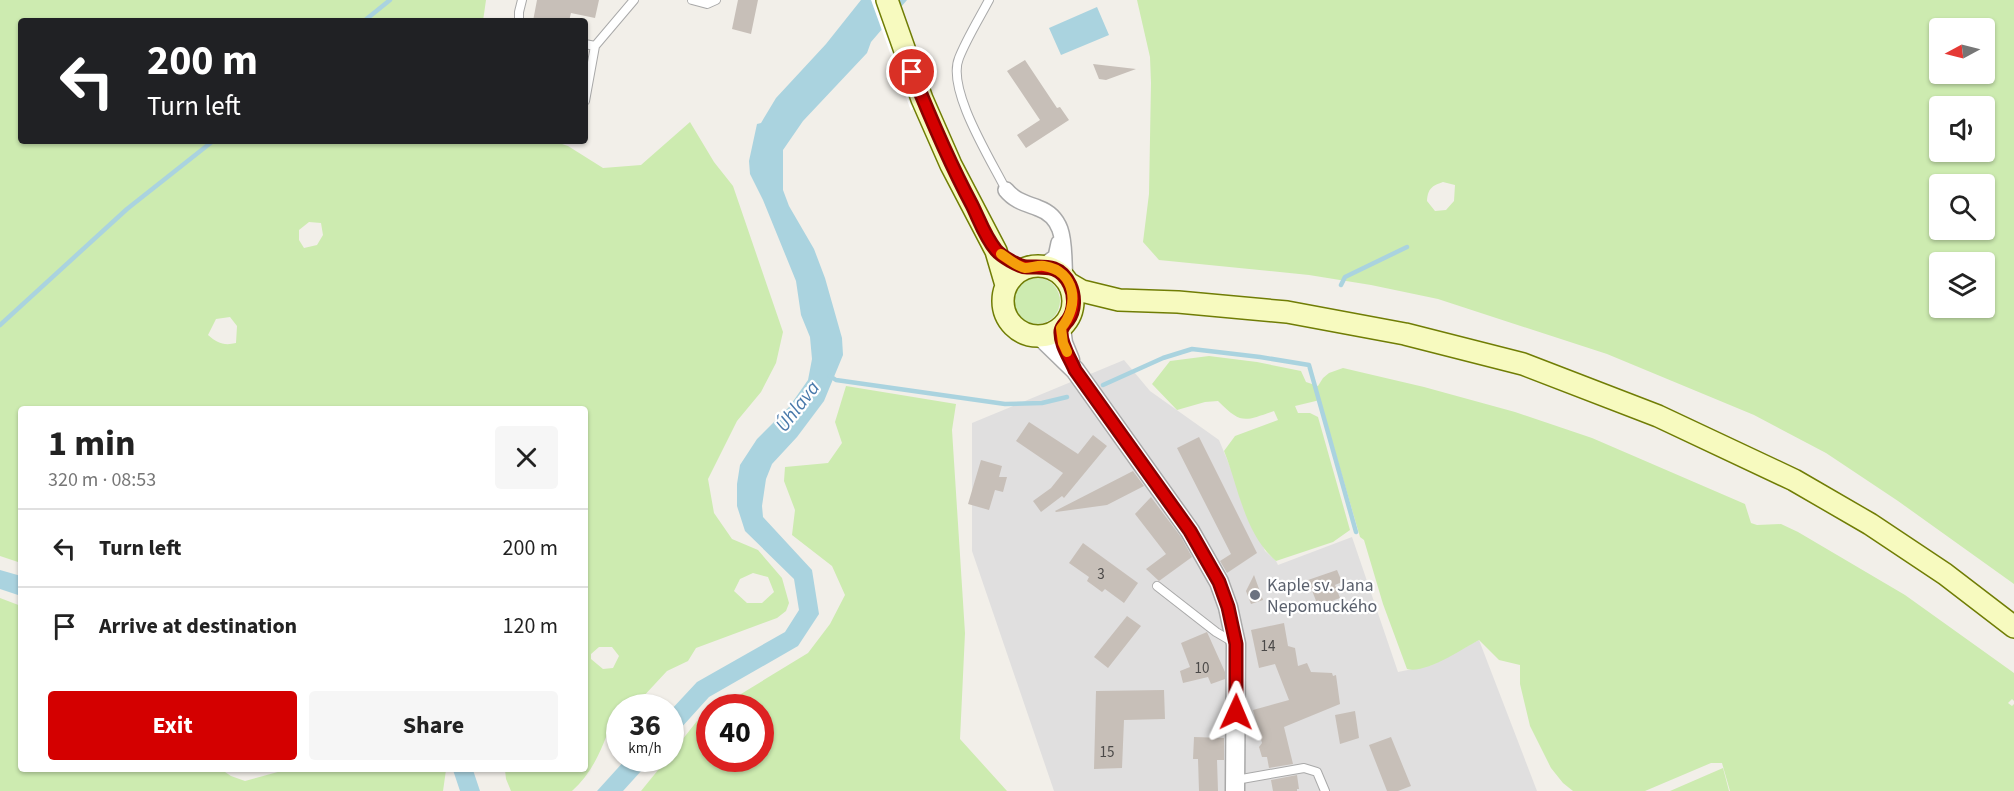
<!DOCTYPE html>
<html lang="en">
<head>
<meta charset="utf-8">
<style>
  :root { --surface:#fff; --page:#f6f6f6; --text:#222; --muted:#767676; --line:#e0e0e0; --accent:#d40000 }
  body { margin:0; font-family:"Source Sans 3",sans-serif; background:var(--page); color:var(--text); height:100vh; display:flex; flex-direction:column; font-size:22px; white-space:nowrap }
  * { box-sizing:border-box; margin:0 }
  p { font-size:20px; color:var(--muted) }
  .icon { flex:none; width:33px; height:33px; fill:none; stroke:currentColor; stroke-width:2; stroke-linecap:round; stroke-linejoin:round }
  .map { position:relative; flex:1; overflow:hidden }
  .sheet { position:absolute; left:18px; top:406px; width:570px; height:366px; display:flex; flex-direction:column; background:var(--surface); border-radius:6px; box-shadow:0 2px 4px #0004 }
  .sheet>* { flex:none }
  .banner { position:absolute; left:18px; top:18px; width:570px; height:126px; border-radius:6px; box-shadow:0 2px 4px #0004; background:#202124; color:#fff; overflow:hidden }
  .needle { width:39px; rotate:263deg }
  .tools { position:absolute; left:1929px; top:18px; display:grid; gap:12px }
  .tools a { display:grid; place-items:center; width:66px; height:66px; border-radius:6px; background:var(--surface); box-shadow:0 2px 4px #0004; font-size:30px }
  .speed { position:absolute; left:606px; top:694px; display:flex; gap:12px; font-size:30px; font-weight:700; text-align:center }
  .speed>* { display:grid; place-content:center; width:78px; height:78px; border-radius:50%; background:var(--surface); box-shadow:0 2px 4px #0004; line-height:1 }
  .speed small { font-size:15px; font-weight:400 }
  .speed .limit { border:9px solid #d22; background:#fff; color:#111 }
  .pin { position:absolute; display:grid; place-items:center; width:51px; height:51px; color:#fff; margin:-26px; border:3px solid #fff; border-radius:50%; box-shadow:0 2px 6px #0007 }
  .me { position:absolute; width:66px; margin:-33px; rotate:1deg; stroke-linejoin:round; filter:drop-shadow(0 0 4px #0008) }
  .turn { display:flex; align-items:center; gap:21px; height:126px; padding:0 30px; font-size:27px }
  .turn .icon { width:78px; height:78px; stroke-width:2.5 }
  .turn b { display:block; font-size:42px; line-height:51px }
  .round { display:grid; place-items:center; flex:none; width:63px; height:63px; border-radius:6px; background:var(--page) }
  .headline { display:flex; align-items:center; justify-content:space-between; height:102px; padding:0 30px }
  h1 { font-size:36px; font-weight:700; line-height:45px }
  .button { display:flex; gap:12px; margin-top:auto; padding:12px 30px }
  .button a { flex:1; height:69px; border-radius:6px; background:var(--accent); color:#fff; font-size:24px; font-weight:700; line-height:69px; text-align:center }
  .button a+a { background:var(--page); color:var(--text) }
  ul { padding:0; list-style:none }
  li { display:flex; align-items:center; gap:18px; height:78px; padding:0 30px; border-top:2px solid var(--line) }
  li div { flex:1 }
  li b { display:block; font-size:22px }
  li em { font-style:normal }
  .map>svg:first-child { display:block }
</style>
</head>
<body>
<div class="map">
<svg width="2014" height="791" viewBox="0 0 2014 791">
  <rect width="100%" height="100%" fill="#f2efe9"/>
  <!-- residential -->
  <path fill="#e0dfdf" d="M 1124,360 L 1150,391 L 1219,440 L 1265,551 L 1276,561 L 1278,565 L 1352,537 L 1398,672 L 1432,665 L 1479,640 L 1537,791 L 1054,791 L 972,551 L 972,423 Z"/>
  <!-- grass -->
  <path fill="#cdebb0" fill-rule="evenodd" d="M 0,0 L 486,0 L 483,21 L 21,21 L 21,141 L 553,141 L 568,146 L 603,168 L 641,165 L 690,122 L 714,162 L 733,186 L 783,332 L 776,363 L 761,392 L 737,421 L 708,479 L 714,513 L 732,539 L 758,550 L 782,578 L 789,603 L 786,611 L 777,618 L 696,648 L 688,661 L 667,671 L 641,699 L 616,707 C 607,737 596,770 572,791 L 511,791 L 506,779 L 505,770 L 585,770 L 585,410 L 21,410 L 21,563 L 0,556 ZM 309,222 L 321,223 L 323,235 L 317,245 L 304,248 L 299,240 L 299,230 ZM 230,317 L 237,326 L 236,343 C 224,346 217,343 208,335 L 216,319 ZM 753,573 L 768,577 L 774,592 L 762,603 L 747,603 L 734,591 L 740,579 ZM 599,647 L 612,647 L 619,656 L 613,668 L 603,669 L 591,659 L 591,654 Z
    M 1137,0 L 2014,0 L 2014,584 L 1898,501 L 1826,453 L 1754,415 L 1607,354 L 1438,299 L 1371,285 L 1309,275 L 1159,260 L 1143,242 L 1149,194 L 1151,83 L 1150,57 ZM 1940,28 L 1984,28 L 1984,74 L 1940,74 ZM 1940,106 L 1984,106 L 1984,152 L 1940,152 ZM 1443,182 L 1455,185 L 1454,201 L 1446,210 L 1435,211 L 1427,201 C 1428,188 1432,186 1443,182 ZM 1940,184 L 1984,184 L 1984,230 L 1940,230 ZM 1940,262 L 1984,262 L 1984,308 L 1940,308 Z
    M1014 301a23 23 0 1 1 46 0a23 23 0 1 1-46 0Z
    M 1209,356 L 1257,362 L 1301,371 L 1306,382 L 1318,386 L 1323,378 L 1329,373 L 1343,368 L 1424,387 L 1515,412 L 1592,438 L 1745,504 L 1751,523 L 1757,525 L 1781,524 L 1798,532 L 1905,595 L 2014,673 L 2014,701 L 2012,699 L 2008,703 L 2012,706 L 2014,704 L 2014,791 L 1730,791 L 1722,763 L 1711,763 L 1645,791 L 1573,791 L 1563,783 L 1551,768 L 1530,726 L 1520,684 L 1520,665 L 1499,660 L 1479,640 C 1462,649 1426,674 1407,669 L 1383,604 L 1364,540 L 1360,537 L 1320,400 L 1295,406 L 1298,413 L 1310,413 L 1318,417 L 1350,530 L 1333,542 L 1276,561 C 1244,533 1239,488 1224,451 L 1235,436 L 1278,420 L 1274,411 C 1244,421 1242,425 1218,401 L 1205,402 L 1177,410 L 1152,384 L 1170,361 Z
    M 846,386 L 956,404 L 952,430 L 965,633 L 960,739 L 1007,791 L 641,791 L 667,759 L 670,759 L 671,754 L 697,721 L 709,713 L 710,759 L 760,759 L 760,708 L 718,708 L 808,653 L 830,624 L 845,595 L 832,566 L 792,535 L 795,510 L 784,481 L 785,467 L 828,463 L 842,443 L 835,422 Z
    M 0,598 L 21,606 L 21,770 L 222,770 L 231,776 L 245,781 L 285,770 L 446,770 L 443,791 L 0,791 Z
    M 1723,768 L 1729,791 L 1670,791 Z"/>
  <!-- water -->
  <path fill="#aad3df" d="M 861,0 L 907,0 L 871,42 L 867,53 L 803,121 L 783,150 L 783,190 L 789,206 L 814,249 L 825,278 L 842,338 L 843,355 L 824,401 L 797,437 L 772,464 L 766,479 L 762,506 L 763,517 L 812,570 L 819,614 L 798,646 L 709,697 L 671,739 L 670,711 L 697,682 L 785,632 L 799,610 L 794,579 L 745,531 L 737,506 L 737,484 L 740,465 L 757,439 L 789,407 L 808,380 L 812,359 L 810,337 L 801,315 L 796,281 L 763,200 L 750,174 L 749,161 L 757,124 L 761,123 L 776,98 L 826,44 Z
    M 1097,7 L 1109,35 L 1061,55 L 1049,28 Z
    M 0,570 L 21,576 L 21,596 L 0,589 Z
    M 626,759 L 652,759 L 623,791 L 597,791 Z
    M 453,770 L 473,770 L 480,791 L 460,791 Z"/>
  <!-- pier -->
  <path fill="#fff" d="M 871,0 L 895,0 L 928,92 L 911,111 Z"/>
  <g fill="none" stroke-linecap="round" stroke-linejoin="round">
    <!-- stream -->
    <path stroke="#aad3df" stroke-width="4.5" d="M 364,21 L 390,0
      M 1341,285 L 1345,277 L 1407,247
      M 0,325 L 127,209 L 213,141
      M 830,376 L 836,380 L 1005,404 L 1042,403 L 1067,397
      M 1103,385 L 1163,358 L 1192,349 L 1260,357 L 1309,365 L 1356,532"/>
  </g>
  <!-- building -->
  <path fill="#c7bfb8" d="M 537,0 L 599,0 L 595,18 L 571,13 L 569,21 L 533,21 Z
    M 738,0 L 758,0 L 751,34 L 732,29 Z
    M 1025,60 L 1057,108 L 1060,107 L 1069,120 L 1026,148 L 1017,135 L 1040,120 L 1007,71 Z
    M 1093,64 L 1136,69 L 1106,80 L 1099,79 Z
    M 1029,422 L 1078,454 L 1093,435 L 1107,446 L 1064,498 L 1062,496 L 1041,512 L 1033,501 L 1051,488 L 1063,473 L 1016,441 Z
    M 1199,437 L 1257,553 L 1227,573 L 1220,561 L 1231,554 L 1177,448 Z
    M 981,460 L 1002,466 L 999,477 L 1007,477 L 1003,492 L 995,490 L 989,510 L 968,504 Z
    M 1133,471 L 1144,486 L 1107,505 L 1056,512 L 1055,511 Z
    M 1151,497 L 1181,537 L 1192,557 L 1159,581 L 1146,569 L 1166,554 L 1135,514 Z
    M 1083,543 L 1138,583 L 1124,603 L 1105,589 L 1102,592 L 1087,581 L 1089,577 L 1069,563 Z
    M 1337,570 L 1342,582 L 1335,585 L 1340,598 L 1318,606 L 1308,580 Z
    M 1254,575 L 1263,600 L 1251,604 L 1246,591 Z
    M 1127,616 L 1141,626 L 1108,668 L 1094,657 Z
    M 1284,623 L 1288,646 L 1295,648 L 1298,666 L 1307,663 L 1311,672 L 1332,673 L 1333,676 L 1336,675 L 1340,704 L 1284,727 L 1293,764 L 1269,768 L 1267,757 L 1262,757 L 1259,747 L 1262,743 L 1253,710 L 1289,700 L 1275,664 L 1259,668 L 1251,630 Z
    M 1207,632 L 1225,672 L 1225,679 L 1211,684 L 1208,677 L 1183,683 L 1180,671 L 1190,667 L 1181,643 Z
    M 1164,690 L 1165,719 L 1124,720 L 1122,768 L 1094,769 L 1096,691 Z
    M 1355,711 L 1359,738 L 1340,744 L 1335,715 Z
    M 1194,737 L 1224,738 L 1224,760 L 1217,760 L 1218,791 L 1199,791 L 1198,759 L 1193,759 Z
    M 1391,737 L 1411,786 L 1398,791 L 1387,791 L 1369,745 Z
    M 1297,775 L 1299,789 L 1297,789 L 1297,791 L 1273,791 L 1271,780 Z"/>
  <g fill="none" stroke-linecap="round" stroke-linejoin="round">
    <defs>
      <path id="service" d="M 692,0 L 707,4 L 716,0
        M 989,0 C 979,19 967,38 959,58 C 946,89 991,160 1006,190
        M 519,21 L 519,12 L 522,0
        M 585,44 L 595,46 L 585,101
        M 595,46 L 634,0
        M 1157,586 L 1216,632 L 1233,642
        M 1236,780 L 1304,768 L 1317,772 L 1325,791"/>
      <path id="minor" d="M 1006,190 C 1015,201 1025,203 1038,208 C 1069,219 1062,251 1065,278
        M 1043,266 L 1056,257 L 1059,243"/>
      <path id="tertiary" d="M 1061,328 L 1063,343 L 1070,360
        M 1040,336 L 1075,370 L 1190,531 L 1219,582 L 1228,607 L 1236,644 L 1235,791"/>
      <path id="secondary" d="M 887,0 L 922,99 L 951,165 L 996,251 L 1006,285
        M1003 301a35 35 0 1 1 70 0a35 35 0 1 1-70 0Z
        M 1070,284 L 1082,291 L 1119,300 L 1178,302 L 1287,312 L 1405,334 L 1523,364 L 1658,416 L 1794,480 L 1870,524 L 1945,574 L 2014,627"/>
    </defs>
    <!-- service casing -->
    <use href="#service" stroke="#a9a9a9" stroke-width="10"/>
    <!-- minor casing -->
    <use href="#minor" stroke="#a9a9a9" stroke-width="18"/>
    <!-- tertiary casing -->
    <use href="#tertiary" stroke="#a9a9a9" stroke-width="21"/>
    <!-- secondary casing -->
    <use href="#secondary" stroke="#707d05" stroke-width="24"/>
    <!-- service -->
    <use href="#service" stroke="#fff" stroke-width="8"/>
    <!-- minor -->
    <use href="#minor" stroke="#fff" stroke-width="15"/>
    <!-- tertiary -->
    <use href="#tertiary" stroke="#fff" stroke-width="18"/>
    <!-- secondary -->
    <use href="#secondary" stroke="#f7fabf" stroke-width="21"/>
  </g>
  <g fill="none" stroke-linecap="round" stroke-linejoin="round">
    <defs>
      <path id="route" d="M 912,72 C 930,117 949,162 972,205 C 979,219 985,237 996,250 C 1001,256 1019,267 1027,267 C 1045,267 1060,264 1070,285 C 1075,296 1075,310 1068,320 C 1065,324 1062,326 1061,331 C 1060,344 1070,358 1075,370 L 1190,531 L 1219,582 L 1228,607 L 1236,644 L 1236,712"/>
    </defs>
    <!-- route casing -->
    <use href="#route" stroke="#8a0000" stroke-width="15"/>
    <!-- route -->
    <use href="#route" stroke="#d40000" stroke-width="10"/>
    <!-- slow -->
    <path stroke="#f59e0b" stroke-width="10" d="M 1001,254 C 1007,258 1018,267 1025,268 C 1031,268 1038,265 1044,266 C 1076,271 1080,306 1061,328 L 1063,343 L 1067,352"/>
  </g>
  <!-- markers -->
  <circle fill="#6b7280" stroke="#fff" stroke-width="2" cx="1255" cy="595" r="6"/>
  <g text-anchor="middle" stroke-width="4.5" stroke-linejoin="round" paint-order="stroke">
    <!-- number labels -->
    <g font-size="15" fill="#4b4948">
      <text x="1101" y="579">3</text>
      <text x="1268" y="651">14</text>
      <text x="1202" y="673">10</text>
      <text x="1107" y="757">15</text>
    </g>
    <!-- worship labels -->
    <g font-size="18" fill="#5b616d" stroke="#fff" text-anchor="start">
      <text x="1267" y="591">Kaple sv. Jana<tspan x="1267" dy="21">Nepomuckého</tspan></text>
    </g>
    <!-- water labels -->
    <g font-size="20" font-style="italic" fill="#4a7aab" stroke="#fff">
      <text transform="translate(797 406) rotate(-52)" y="7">Úhlava</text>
    </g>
  </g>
</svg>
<div class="tools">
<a><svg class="needle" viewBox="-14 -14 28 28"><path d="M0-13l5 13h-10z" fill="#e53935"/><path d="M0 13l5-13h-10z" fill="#767676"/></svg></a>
<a><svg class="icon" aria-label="sound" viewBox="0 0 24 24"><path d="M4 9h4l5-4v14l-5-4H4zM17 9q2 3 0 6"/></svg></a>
<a><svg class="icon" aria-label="search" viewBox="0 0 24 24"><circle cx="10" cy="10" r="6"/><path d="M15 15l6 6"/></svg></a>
<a><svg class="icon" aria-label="layers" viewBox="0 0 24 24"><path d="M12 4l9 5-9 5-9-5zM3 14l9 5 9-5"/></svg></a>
</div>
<div class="speed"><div>36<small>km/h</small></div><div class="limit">40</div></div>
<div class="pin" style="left:912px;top:72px;background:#d93025"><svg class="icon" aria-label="arrive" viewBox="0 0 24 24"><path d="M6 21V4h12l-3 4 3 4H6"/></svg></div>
<svg class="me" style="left:1236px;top:712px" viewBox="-20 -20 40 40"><path d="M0-17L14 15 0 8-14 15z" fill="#d40000" stroke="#fff" stroke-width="4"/></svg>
<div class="banner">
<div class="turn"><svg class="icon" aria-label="left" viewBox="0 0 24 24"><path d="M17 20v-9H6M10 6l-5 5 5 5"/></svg><div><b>200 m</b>Turn left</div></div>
</div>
<section class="sheet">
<div class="headline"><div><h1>1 min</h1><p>320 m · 08:53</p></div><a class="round"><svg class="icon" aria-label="close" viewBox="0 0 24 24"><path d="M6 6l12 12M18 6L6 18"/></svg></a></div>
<ul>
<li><svg class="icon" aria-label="left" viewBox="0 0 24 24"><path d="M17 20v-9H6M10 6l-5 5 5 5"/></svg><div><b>Turn left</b></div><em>200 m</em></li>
<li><svg class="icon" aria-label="arrive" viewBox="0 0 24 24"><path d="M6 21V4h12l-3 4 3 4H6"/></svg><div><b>Arrive at destination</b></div><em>120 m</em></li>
</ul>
<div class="button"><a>Exit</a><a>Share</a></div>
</section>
</div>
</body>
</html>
